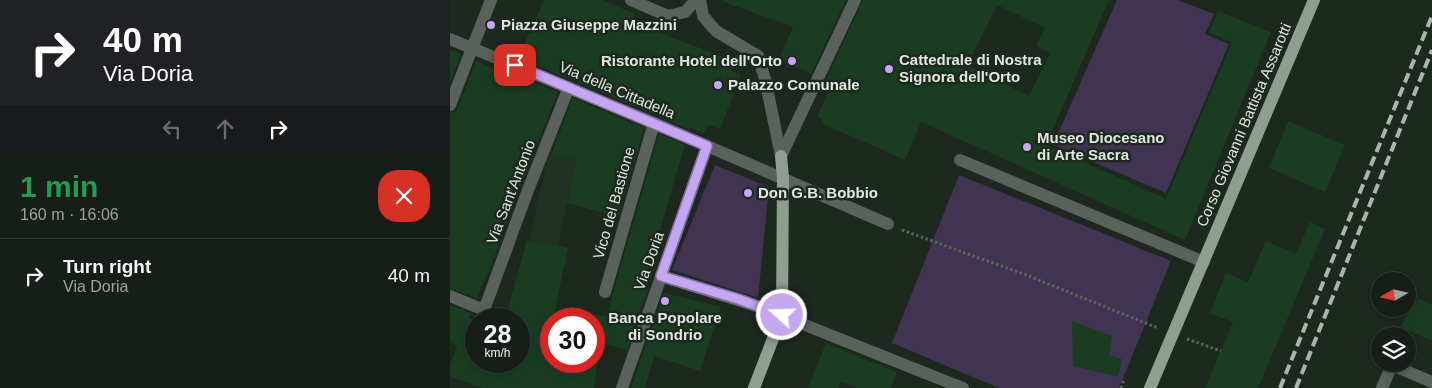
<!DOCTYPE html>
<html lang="en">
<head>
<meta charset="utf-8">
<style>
  :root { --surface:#161e17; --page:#1f2720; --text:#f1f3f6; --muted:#9ea2a1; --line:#353c36 }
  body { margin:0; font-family:Helvetica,sans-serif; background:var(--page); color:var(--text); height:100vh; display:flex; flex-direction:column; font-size:19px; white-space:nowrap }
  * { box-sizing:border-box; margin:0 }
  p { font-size:16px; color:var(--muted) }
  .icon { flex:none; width:28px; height:28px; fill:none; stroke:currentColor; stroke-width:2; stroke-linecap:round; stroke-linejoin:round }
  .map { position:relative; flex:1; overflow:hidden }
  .details { display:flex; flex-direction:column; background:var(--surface); width:450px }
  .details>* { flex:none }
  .hud { background:#202124; color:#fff; overflow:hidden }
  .needle { width:32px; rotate:261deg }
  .tools { position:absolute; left:921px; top:272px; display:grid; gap:10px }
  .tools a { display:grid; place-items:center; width:45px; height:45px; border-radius:50%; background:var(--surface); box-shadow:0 2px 8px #0003,0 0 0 1px var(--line); font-size:25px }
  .speed { position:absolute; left:15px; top:308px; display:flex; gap:10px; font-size:25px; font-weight:700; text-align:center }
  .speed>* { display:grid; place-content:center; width:65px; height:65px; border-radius:50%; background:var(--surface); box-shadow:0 2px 8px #0003,0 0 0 1px var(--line); line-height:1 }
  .speed small { font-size:12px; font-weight:400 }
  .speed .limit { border:8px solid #d22; background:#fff; color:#111 }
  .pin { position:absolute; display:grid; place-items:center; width:42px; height:42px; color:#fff; margin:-21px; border-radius:10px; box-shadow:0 2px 8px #0006 }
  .me { position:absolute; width:55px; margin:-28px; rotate:290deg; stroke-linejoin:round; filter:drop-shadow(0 0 4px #0008) }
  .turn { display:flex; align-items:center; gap:18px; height:105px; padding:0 20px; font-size:22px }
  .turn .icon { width:65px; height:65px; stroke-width:2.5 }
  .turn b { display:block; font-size:35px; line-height:42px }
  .lanes { display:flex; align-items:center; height:48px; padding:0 20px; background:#0003; justify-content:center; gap:25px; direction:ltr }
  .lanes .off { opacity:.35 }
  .round { display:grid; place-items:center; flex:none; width:52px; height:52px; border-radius:20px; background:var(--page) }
  .head { display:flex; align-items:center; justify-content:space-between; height:85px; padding:0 20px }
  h1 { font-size:30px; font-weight:800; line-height:38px; color:#1e9e55 }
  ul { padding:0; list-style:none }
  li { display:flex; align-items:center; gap:15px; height:75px; padding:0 20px; border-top:1px solid var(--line) }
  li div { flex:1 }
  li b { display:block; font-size:19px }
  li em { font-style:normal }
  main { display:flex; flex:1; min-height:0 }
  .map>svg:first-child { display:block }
</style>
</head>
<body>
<main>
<section class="details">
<div class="hud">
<div class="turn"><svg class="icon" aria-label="right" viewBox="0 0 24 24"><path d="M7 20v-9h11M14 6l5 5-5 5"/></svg><div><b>40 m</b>Via Doria</div></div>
<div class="lanes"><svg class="icon off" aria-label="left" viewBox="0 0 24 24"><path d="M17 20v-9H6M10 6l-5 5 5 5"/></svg><svg class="icon off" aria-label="ahead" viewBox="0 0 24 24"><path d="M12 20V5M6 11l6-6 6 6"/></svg><svg class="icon" aria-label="right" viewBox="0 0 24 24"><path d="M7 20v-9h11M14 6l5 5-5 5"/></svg></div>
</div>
<div class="head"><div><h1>1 min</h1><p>160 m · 16:06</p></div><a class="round" style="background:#d93025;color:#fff"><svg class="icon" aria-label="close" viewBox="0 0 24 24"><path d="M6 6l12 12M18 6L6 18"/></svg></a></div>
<ul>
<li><svg class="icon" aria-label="right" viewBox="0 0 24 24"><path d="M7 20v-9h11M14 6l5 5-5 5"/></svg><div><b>Turn right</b><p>Via Doria</p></div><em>40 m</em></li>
</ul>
</section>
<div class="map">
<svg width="982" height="388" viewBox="0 0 982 388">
  <rect width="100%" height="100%" fill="#1d281f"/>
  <!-- built -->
  <path fill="#213124" d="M 99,154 L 126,160 L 108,246 L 79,240 Z"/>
  <!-- green -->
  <path fill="#403452" d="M 667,0 L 727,0 L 764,14 L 755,34 L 779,44 L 716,193 L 603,145 Z
    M 265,165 L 319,187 L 308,298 L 222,270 Z
    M 509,175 L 721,261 L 669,388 L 549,388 L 442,343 Z"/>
  <!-- building -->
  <path fill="#1a3d22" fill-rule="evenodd" d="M 94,0 L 152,0 L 185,14 L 183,20 L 223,38 L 282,60 L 279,69 L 291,75 L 270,129 L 259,125 L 254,133 L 240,128 L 240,130 L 122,80 L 68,58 Z
    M 274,0 L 396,0 L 361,74 L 329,59 L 343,27 L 274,2 Z
    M 413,0 L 659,0 L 596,145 L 716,199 L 782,42 L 759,33 L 768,11 L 821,32 L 735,240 L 471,122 L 455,160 L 371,123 L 373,120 L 367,117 L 382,83 L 376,80 ZM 547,5 L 595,28 L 586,46 L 600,53 L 579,96 L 517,66 Z
    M 0,50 L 11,54 L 0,83 Z
    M 26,61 L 60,76 L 61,73 L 108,92 L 70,187 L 44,258 L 27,298 L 0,288 L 0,113 L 5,112 L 8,108 Z
    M 123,98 L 194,128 L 168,217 L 117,203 L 126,160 L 101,155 Z
    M 838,121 L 895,145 L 875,192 L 819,168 Z
    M 209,134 L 235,145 L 193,288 L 198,289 L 177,350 L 144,341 L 144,314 L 158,317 L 163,293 Z
    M 860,222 L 875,229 L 808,388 L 755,388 L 783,322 L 760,313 L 776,273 L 798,282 L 816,241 L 846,254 Z
    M 77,240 L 118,248 L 103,319 L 101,319 L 101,361 L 148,361 L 144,388 L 32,388 L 0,376 L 0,365 L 7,346 L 0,342 L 0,305 L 21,313 L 19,318 L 26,321 L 26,361 L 69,361 L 69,319 L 55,319 Z
    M 214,293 L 271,307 L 250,371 L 204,356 L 195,388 L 181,388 Z
    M 970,299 L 982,305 L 982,341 L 951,327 L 963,302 Z
    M 622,321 L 662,336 L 659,355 L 672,359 L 668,377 L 623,366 Z
    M 376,343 L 447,372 L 441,388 L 407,388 L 391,382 L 389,388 L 358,388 Z"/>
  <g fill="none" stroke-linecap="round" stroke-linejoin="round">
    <!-- path -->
    <path stroke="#5a645c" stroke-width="3" stroke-dasharray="2.5 2.5" stroke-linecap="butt" d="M 452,230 L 576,275 L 708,328
      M 737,339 L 771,351
      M 671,388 L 674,380"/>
    <!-- minor -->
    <path stroke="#5b615c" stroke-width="12" d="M 181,0 L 218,16 L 235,12 L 246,0
      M 250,0 L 253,16 L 266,31 L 308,56 L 315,79 L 331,156
      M 0,39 L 204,123 L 438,224
      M 0,105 L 41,0
      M 331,156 L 405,0
      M 510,160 L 754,262
      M 211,276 L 310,307 L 513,388
      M 155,292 L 204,123
      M 0,296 L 34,310 L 78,190 L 119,87
      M 172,388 L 257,146
      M 932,388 L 942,365 L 982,382"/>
    <!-- major -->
    <path stroke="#919c93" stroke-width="12" d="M 304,388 L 332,315 L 333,178 L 331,156
      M 700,388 L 864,0"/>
    <!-- rail -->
    <path stroke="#acb4ad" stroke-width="4" stroke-dasharray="10 5" stroke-linecap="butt" d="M 830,388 L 982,16
      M 846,388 L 982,50"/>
  </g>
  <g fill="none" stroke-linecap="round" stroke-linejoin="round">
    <defs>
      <path id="route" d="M 65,65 L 257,146 L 211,276 L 288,299 L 332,315"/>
    </defs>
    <!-- route casing -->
    <use href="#route" stroke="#806c9c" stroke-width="12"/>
    <!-- route -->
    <use href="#route" stroke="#c5a6f0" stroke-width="9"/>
  </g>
  <!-- markers -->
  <g fill="#c5a6f0" stroke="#1d281f" stroke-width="2">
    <circle cx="41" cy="25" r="5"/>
    <circle cx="342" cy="61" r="5"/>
    <circle cx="439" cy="69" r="5"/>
    <circle cx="268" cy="85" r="5"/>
    <circle cx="577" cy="147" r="5"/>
    <circle cx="298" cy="193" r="5"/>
    <circle cx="215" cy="301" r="5"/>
  </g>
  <g text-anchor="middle" stroke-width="5" stroke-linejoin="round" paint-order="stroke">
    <!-- poi labels -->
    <g font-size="15" font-weight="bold" fill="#e0e7e1" stroke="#1d281f" text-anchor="start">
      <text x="51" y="30">Piazza Giuseppe Mazzini</text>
      <text x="449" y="65">Cattedrale di Nostra<tspan x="449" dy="17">Signora dell'Orto</tspan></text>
      <text x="332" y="66" text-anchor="end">Ristorante Hotel dell'Orto</text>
      <text x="278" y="90">Palazzo Comunale</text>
      <text x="587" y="143">Museo Diocesano<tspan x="587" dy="17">di Arte Sacra</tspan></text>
      <text x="308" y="198">Don G.B. Bobbio</text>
      <text x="215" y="323" text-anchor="middle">Banca Popolare<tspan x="215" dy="17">di Sondrio</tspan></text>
    </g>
    <!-- street labels -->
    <g font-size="15" fill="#e0e7e1" stroke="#1d281f">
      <text transform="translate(167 90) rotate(23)" y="5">Via della Cittadella</text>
      <text transform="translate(794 125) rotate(-67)" y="5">Corso Giovanni Battista Assarotti</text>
      <text transform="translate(61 192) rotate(-69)" y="5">Via Sant'Antonio</text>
      <text transform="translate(164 203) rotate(-74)" y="5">Vico del Bastione</text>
      <text transform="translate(199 261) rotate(-70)" y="5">Via Doria</text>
    </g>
  </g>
</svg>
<div class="tools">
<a><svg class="needle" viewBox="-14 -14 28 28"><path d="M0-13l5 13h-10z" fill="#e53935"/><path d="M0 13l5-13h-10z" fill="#9ea2a1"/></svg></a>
<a><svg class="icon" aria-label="layers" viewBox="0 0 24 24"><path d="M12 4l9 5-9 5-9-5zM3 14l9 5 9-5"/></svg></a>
</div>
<div class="speed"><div>28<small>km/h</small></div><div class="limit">30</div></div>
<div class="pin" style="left:65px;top:65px;background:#d93025"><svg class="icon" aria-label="arrive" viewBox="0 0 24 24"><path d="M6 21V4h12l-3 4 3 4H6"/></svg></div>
<svg class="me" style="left:332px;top:315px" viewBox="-20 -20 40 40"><circle r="17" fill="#c5a6f0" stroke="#fff" stroke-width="3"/><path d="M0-11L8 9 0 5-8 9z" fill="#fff"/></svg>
</div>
</main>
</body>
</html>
